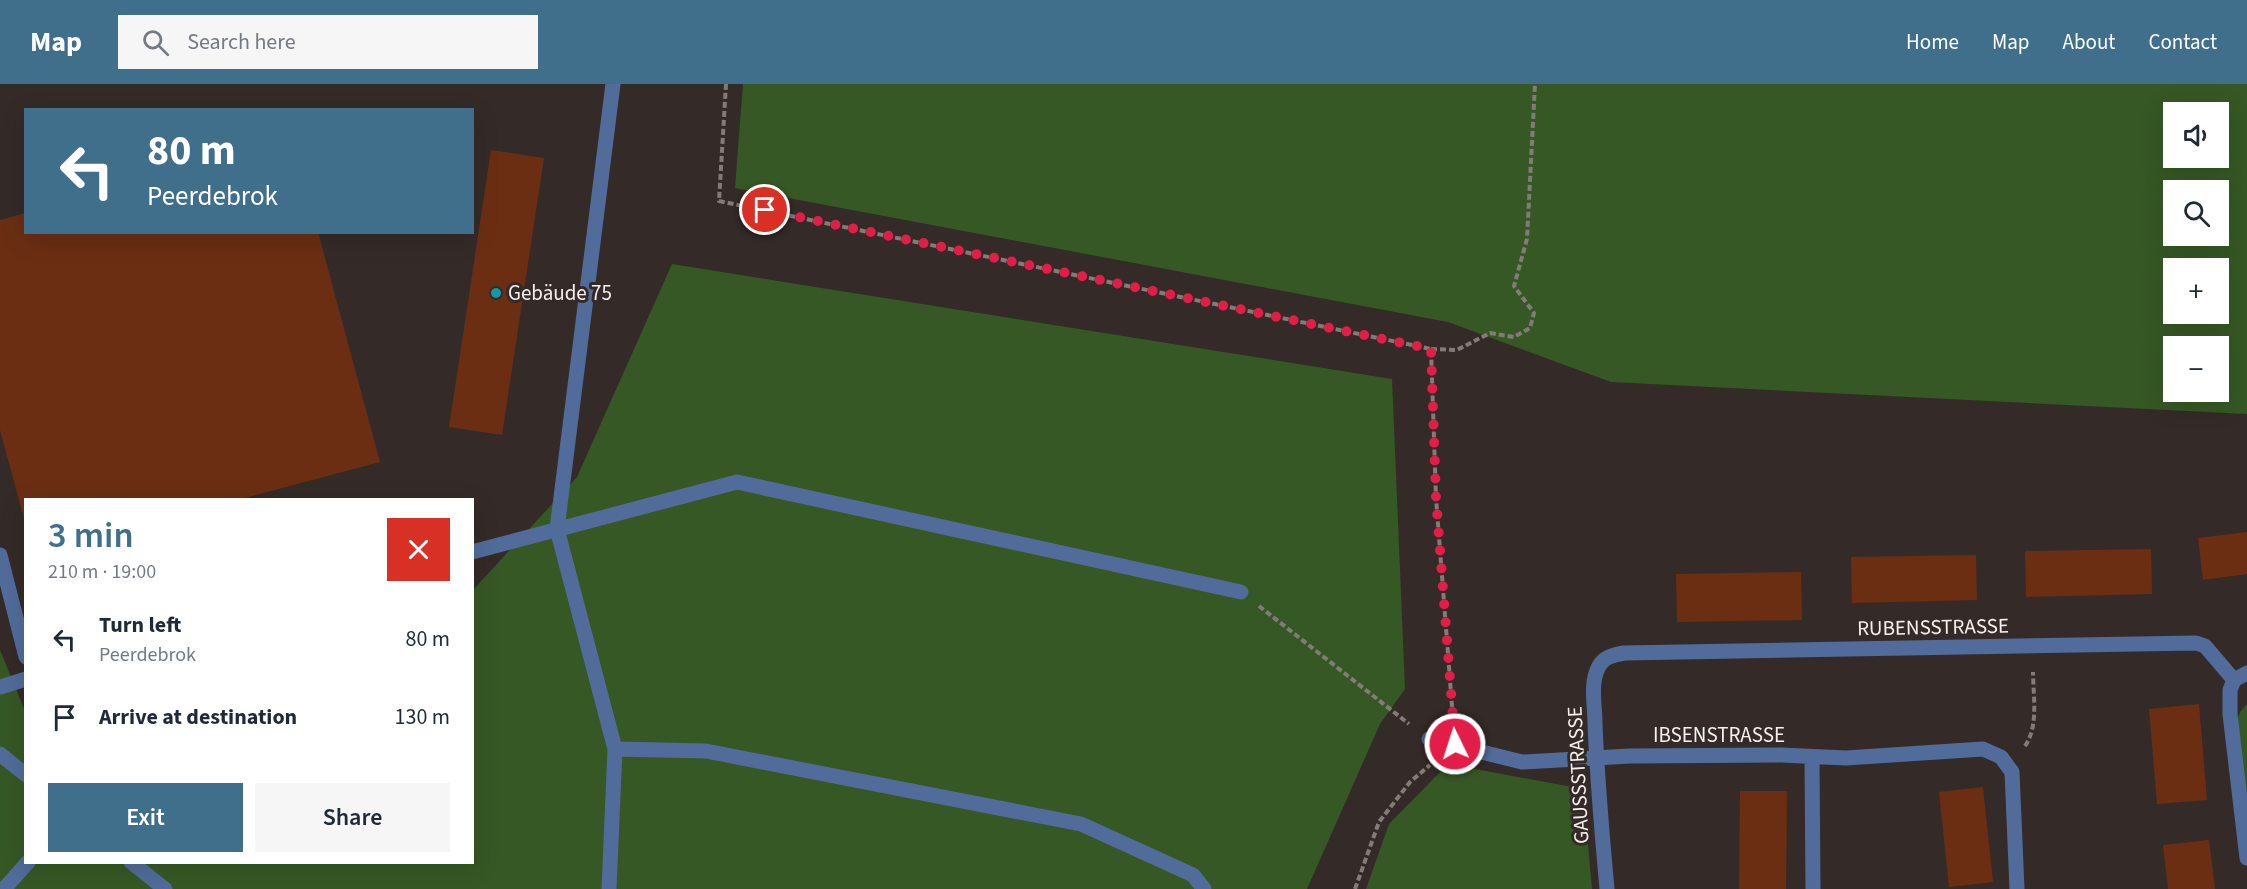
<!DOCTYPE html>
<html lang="en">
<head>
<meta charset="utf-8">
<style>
  :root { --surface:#fff; --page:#f6f6f7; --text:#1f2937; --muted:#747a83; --accent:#3f6f8a }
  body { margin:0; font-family:"Source Sans 3",sans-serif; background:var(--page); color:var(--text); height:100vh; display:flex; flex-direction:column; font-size:22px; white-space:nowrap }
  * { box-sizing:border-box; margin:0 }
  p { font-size:20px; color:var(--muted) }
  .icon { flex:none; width:33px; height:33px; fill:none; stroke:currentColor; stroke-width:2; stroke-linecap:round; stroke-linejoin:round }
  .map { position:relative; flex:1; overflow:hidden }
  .side { position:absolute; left:24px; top:414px; width:450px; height:366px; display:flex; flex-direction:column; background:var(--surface); border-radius:0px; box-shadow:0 6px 24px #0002 }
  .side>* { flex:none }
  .hud { position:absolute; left:24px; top:24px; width:450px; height:126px; border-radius:0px; box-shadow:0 6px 24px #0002; background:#3f6f8a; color:#fff; overflow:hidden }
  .buttons { position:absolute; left:2163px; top:18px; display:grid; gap:12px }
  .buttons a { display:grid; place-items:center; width:66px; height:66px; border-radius:0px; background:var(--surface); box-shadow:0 6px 24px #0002; font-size:30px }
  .pin { position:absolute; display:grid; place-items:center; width:51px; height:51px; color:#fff; margin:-26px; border:3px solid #fff; border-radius:50%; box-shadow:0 2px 6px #0007 }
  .me { position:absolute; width:66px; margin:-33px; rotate:356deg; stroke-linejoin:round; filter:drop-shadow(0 0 4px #0008) }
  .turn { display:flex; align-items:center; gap:21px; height:126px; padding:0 24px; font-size:27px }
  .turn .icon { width:78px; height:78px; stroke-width:2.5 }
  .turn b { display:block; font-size:42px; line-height:51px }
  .round { display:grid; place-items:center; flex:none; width:63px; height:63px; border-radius:0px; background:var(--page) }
  .overview { display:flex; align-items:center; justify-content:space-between; height:102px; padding:0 24px }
  h1 { font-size:36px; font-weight:600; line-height:45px; color:var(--accent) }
  .button { display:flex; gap:12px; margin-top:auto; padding:12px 24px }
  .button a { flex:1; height:69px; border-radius:0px; background:var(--accent); color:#fff; font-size:24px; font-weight:600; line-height:69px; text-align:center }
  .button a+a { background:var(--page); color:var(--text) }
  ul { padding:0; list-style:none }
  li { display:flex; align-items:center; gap:18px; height:78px; padding:0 24px }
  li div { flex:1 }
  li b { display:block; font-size:22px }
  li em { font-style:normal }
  header { display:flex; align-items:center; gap:36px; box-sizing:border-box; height:84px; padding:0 30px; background:var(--accent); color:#fff }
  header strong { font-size:28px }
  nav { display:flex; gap:33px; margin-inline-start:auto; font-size:21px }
  .search { width:420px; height:54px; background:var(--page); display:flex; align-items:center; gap:15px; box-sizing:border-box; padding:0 21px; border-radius:0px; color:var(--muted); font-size:22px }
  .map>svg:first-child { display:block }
</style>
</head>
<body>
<header>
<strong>Map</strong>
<div class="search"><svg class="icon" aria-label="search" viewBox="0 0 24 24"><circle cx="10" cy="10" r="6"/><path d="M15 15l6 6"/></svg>Search here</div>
<nav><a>Home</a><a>Map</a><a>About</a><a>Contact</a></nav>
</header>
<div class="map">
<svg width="2247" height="805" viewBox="0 0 2247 805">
  <rect width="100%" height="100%" fill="#342b28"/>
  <!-- green -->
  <path fill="#365824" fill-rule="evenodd" d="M 743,0 L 2247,0 L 2247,330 L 1611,298 L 1448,238 L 735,104 ZM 2174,28 L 2218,28 L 2218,74 L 2174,74 ZM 2174,106 L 2218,106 L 2218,152 L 2174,152 ZM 2174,184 L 2218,184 L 2218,230 L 2174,230 ZM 2174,262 L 2218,262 L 2218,308 L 2174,308 Z
    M 672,180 L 1392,295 L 1405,605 L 1380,640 L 1307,805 L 0,805 L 0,566 L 25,627 L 26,778 L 90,778 L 91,781 L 92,778 L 472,778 L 473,506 L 577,393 Z
    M 2247,620 L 2247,729 L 2236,640 L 2240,628 Z
    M 1448,680 L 1583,705 L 1592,805 L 1366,805 L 1389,740 Z"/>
  <!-- building -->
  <path fill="#6b2e13" d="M 491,66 L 544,74 L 502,351 L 449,343 Z
    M 26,129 L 26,148 L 318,148 L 380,378 L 237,416 L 26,416 L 25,438 L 0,346 L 0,136 Z
    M 2247,448 L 2247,490 L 2203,496 L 2198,454 Z
    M 2151,465 L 2152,510 L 2026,513 L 2025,467 Z
    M 1976,471 L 1977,516 L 1852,519 L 1851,473 Z
    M 1801,488 L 1802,536 L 1677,538 L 1676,490 Z
    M 2199,620 L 2207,716 L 2157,720 L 2149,625 Z
    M 1983,703 L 1993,798 L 1949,803 L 1939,708 Z
    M 1740,707 L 1787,707 L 1786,805 L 1739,805 Z
    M 2209,756 L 2215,805 L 2168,805 L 2163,761 Z"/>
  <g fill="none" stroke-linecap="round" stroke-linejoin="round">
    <!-- path -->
    <path stroke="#837b78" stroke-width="4" stroke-dasharray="6 3" stroke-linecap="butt" d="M 726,0 L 719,117 L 1431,265 L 1436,414 L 1453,635
      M 1431,265 L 1457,266 L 1490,249 L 1514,253 L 1530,244 L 1534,229 L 1514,202 L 1527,155 L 1535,0
      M 1259,522 L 1409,640
      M 2025,662 C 2039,642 2033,611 2033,588
      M 1355,805 L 1379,738 L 1410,698 L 1430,681"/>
    <!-- service -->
    <path stroke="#516c9a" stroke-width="15" d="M 472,468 L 737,398 L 1241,508
      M 0,471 L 26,573
      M 0,603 L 26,595
      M 615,665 L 706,667 L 1081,740 L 1193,791 L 1204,805
      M 0,670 L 26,691
      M 131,778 L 165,805
      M 4,805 L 28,778
      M 609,805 L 615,665 L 557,445 L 613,0"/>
    <!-- minor -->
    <path stroke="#516c9a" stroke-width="15" d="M 2234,596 L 2230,606 L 2230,630 L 2247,774
      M 1429,655 L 1522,678 L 1630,672 L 1781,671 L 1846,674 L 1983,665 L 2001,673 L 2012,688 L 2017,805
      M 1812,674 L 1813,805
      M 1607,805 C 1602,750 1597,695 1595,639 C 1595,621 1590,601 1598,584 C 1603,573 1613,571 1624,569 L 2196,559 L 2205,562 L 2234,596 L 2247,589"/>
  </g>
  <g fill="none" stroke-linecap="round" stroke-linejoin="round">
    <!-- route -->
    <path stroke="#e11d48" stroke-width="10" stroke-dasharray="0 18" d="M 765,126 L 1431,265 L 1436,414 L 1455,660"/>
  </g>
  <!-- markers -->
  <circle fill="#0f9aa8" stroke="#342b28" stroke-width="2" cx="496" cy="209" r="6"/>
  <g text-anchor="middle" stroke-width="6" stroke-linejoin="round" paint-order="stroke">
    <!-- poi labels -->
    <g font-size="21" fill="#f6f0ee" stroke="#342b28" text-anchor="start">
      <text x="508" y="216">Gebäude 75</text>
    </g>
    <!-- street labels -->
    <g font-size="21" fill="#f6f0ee" stroke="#342b28">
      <text transform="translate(1933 543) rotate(-1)" y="7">RUBENSSTRASSE</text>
      <text x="1719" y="658">IBSENSTRASSE</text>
      <text transform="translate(1578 691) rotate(-93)" y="7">GAUSSSTRASSE</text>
    </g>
  </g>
</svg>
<div class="buttons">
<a><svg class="icon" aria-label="sound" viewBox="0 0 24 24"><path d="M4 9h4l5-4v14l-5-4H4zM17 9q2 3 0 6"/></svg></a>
<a><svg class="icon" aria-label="search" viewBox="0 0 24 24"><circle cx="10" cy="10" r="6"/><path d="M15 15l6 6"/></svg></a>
<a>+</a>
<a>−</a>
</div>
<div class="pin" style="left:765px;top:126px;background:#d93025"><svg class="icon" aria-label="arrive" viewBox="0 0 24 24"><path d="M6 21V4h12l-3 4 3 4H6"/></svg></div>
<svg class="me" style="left:1455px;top:660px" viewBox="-20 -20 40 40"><circle r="17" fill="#e11d48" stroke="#fff" stroke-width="3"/><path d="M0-11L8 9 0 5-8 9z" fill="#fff"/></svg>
<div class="hud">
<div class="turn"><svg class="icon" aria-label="left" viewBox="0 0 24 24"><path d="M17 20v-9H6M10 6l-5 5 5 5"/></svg><div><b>80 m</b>Peerdebrok</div></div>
</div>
<section class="side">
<div class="overview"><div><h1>3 min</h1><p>210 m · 19:00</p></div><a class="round" style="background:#d93025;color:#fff"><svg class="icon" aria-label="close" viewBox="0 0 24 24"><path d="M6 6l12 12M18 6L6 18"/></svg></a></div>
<ul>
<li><svg class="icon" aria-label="left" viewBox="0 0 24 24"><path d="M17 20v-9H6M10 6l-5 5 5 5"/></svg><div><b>Turn left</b><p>Peerdebrok</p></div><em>80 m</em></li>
<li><svg class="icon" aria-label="arrive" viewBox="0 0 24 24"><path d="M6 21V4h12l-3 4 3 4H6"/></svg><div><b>Arrive at destination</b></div><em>130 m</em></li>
</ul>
<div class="button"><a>Exit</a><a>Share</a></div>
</section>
</div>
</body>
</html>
